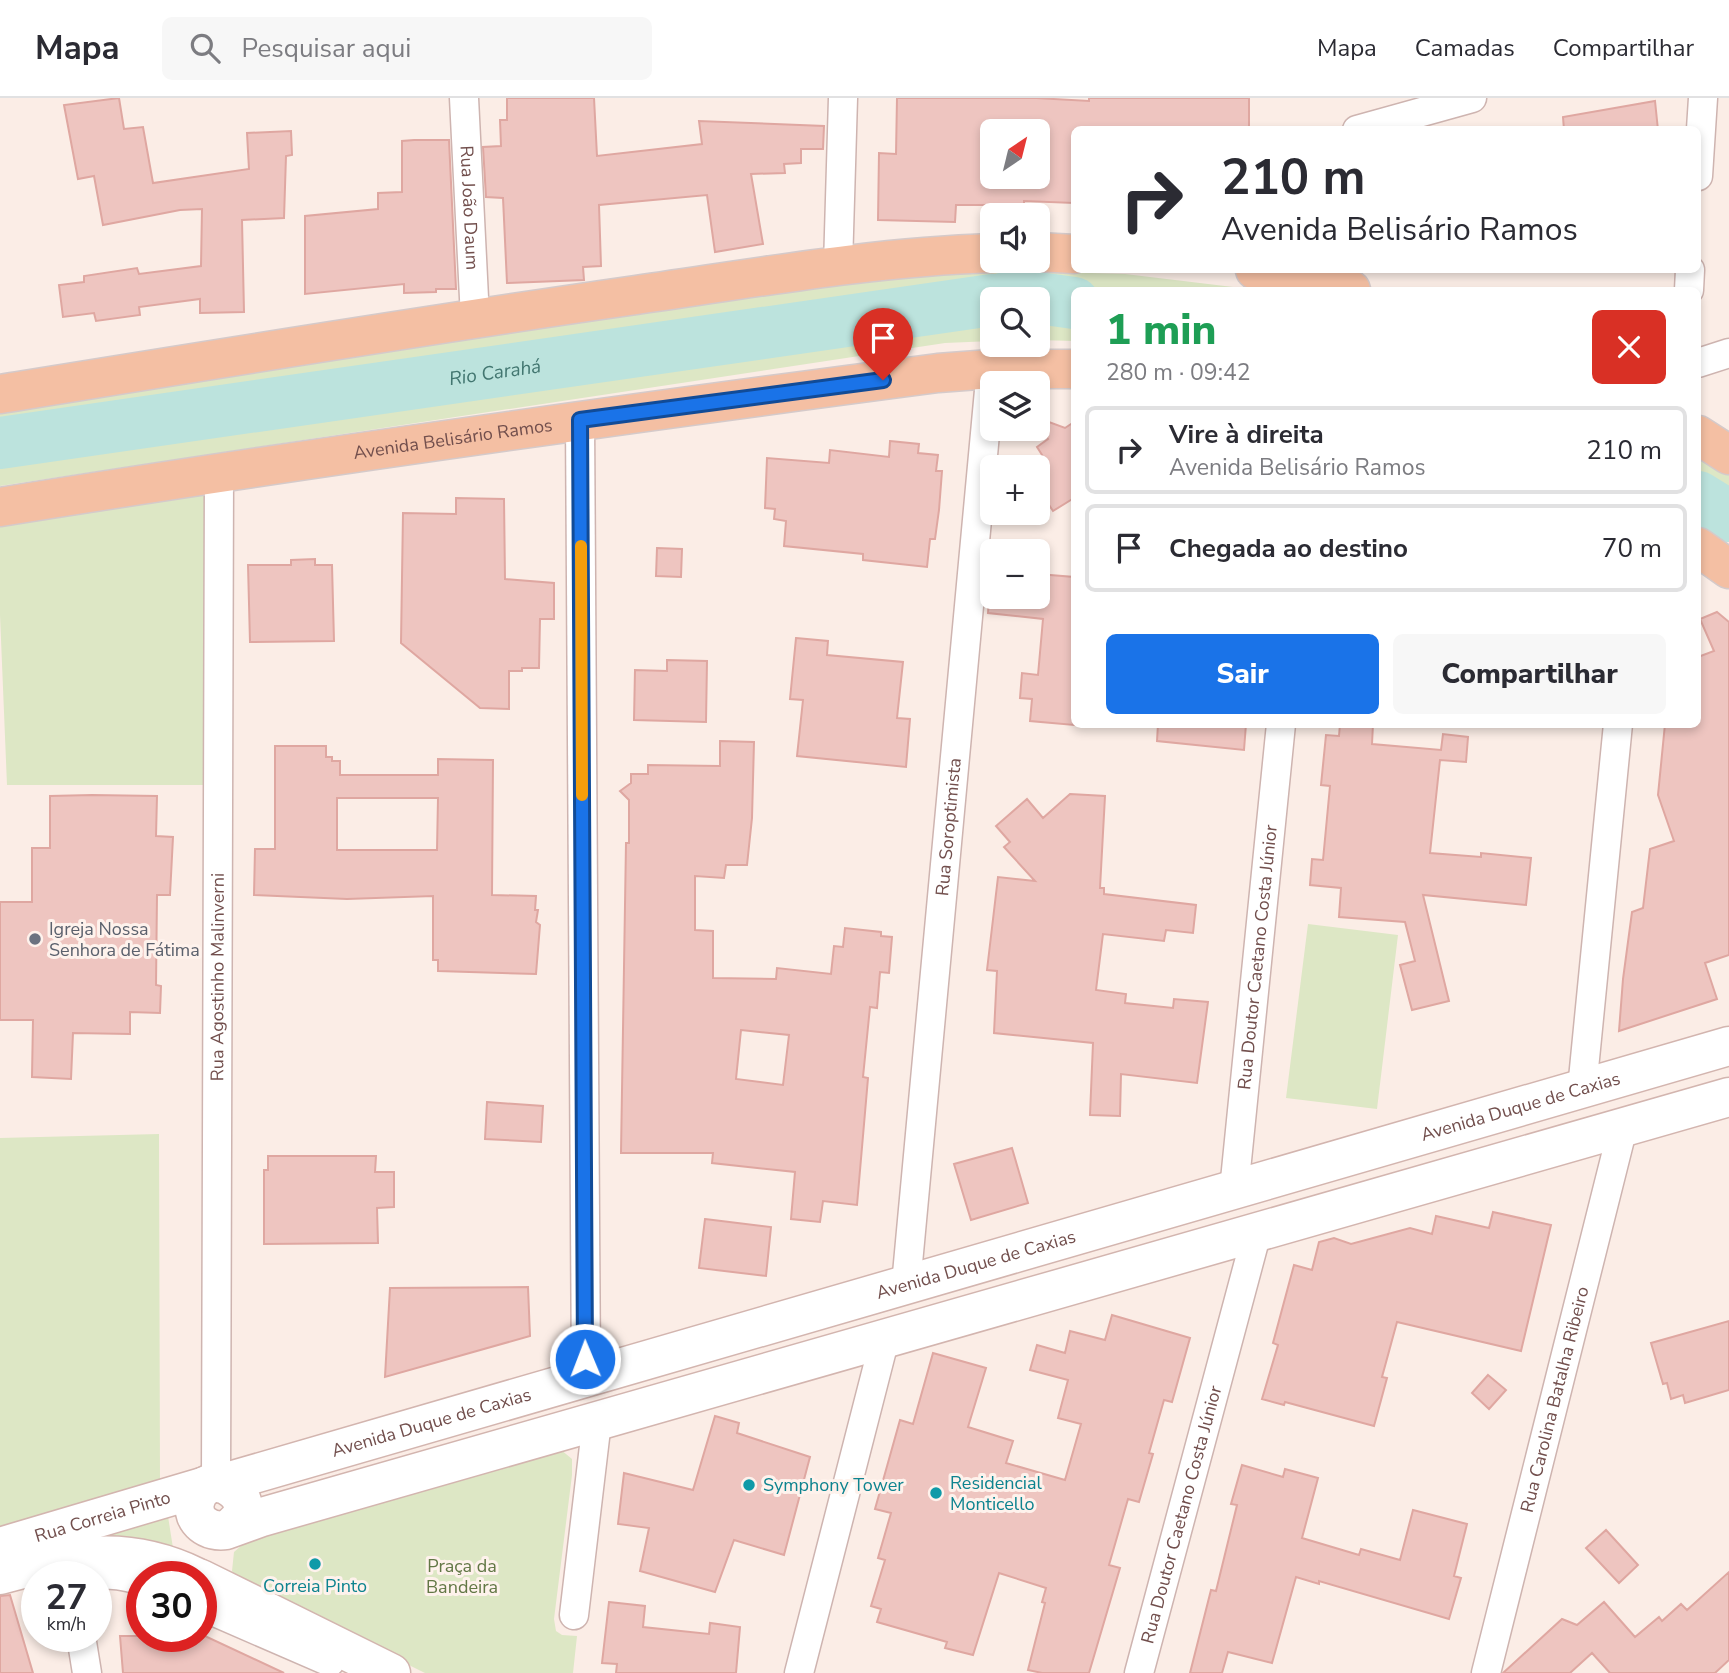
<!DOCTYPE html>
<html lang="pt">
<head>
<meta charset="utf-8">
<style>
  :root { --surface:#fff; --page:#f7f7f7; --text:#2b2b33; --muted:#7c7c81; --line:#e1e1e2; --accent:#1a73e8 }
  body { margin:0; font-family:"Nunito Sans",sans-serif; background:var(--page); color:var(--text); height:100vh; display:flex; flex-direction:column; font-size:26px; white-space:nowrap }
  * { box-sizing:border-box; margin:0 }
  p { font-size:23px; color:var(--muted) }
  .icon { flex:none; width:38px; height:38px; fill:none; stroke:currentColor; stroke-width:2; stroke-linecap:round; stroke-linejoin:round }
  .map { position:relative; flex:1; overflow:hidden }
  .panel { position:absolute; left:1071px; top:189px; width:630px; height:441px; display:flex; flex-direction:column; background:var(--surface); border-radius:10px; box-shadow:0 4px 10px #0003 }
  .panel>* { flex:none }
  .hud { position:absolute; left:1071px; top:28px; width:630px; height:147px; border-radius:10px; box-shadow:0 4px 10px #0003; background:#fff; color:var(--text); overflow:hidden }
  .needle { width:46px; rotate:35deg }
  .controls { position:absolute; left:980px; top:21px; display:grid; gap:14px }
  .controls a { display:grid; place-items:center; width:70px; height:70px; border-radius:10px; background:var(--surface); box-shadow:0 4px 10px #0003; font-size:35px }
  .speed { position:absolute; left:21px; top:1463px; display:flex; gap:14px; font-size:35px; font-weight:700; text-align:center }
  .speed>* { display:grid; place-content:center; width:91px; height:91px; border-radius:50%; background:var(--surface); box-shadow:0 4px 10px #0003; line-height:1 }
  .speed small { font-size:18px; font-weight:400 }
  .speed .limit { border:10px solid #d22; background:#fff; color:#111 }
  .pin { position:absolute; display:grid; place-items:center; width:60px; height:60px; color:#fff; margin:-72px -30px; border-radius:50% 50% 50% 0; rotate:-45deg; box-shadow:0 0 7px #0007 }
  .pin .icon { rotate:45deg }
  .me { position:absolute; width:77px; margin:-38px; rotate:359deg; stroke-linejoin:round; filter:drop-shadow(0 0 5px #0008) }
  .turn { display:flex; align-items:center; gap:24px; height:147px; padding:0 35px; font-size:32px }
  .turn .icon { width:91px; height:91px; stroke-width:2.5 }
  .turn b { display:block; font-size:49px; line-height:60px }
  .round { display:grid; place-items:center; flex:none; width:74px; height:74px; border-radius:10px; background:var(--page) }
  .headline { display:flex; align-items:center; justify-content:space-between; height:119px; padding:0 35px }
  h1 { font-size:42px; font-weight:800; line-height:52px; color:#1e9e55 }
  .action { display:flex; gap:14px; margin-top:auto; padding:14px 35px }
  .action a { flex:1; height:80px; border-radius:10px; background:var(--accent); color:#fff; font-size:28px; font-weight:800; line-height:80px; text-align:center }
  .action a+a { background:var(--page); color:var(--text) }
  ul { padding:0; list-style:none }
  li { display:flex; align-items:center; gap:21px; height:88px; margin:0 14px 10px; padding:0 21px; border:4px solid var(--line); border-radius:10px }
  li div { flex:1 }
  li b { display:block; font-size:26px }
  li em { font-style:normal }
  header { display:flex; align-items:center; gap:42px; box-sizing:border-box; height:98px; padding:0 35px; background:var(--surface); border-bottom:2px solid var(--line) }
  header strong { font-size:33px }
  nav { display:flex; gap:38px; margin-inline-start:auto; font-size:24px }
  .search { width:490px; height:63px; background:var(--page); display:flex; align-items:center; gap:18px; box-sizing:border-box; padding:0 24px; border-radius:10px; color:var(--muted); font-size:26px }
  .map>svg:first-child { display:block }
</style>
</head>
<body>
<header>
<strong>Mapa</strong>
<div class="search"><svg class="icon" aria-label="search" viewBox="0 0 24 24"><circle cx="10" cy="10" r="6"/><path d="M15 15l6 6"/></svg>Pesquisar aqui</div>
<nav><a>Mapa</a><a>Camadas</a><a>Compartilhar</a></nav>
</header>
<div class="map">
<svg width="1729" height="1575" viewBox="0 0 1729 1575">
  <rect width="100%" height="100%" fill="#fbede6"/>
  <!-- green -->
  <path fill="#dde7c5" d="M 994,172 L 1125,176 L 1258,192 L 1074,192 L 1074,243 L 1038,242 L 1038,201 L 992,201 L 992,243 L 945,245 L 0,388 L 0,311 L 862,181 Z
    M 1698,356 L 1729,376 L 1729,442 L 1698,422 Z
    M 219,374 L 218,687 L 7,687 L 0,517 L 0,409 Z
    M 1308,826 L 1398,837 L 1377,1011 L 1286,1000 Z
    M 159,1036 L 160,1386 L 0,1430 L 0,1040 Z
    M 560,1351 L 572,1361 L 572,1377 L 554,1521 L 556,1533 L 562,1537 L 577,1538 L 573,1575 L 425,1575 L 275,1501 L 235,1478 L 232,1473 L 234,1454 L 250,1440 Z
    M 167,1412 L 173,1450 L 0,1461 Z"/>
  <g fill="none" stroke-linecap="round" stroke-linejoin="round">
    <!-- river -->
    <g stroke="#bce3dd" stroke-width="52">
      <path d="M 1001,201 L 1024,198 L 1074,205"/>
      <path id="s1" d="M 0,345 L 992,202"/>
      <path d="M 1698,399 L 1729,418"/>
    </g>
  </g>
  <!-- building -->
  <path fill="#eec5c0" stroke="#dfa7a1" stroke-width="2" fill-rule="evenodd" d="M 119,0 L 124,31 L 143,29 L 153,85 L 249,71 L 247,35 L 291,33 L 292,57 L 286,58 L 284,120 L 242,122 L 244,214 L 200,215 L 200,201 L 139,209 L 140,217 L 96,223 L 94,215 L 63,219 L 59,187 L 84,184 L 84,178 L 137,170 L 139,176 L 201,168 L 202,111 L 180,112 L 103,127 L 94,78 L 78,81 L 64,7 Z
    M 507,0 L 594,0 L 597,58 L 702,46 L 699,23 L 824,28 L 823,51 L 801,51 L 801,65 L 784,66 L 785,75 L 751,76 L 763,146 L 715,154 L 707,97 L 599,107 L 601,168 L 583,169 L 584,182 L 507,185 L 503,100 L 486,99 L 483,49 L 501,48 L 500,22 L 507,22 Z
    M 897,0 L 1036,0 L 1089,3 L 1089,0 L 1249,0 L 1249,30 L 1074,32 L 1074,105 L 1024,103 L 1024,107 L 956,107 L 955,124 L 878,122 L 879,55 L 896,56 ZM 992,33 L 1038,33 L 1038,79 L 992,79 Z
    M 1655,3 L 1658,32 L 1564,32 L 1563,19 Z
    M 414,42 L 449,42 L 456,191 L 436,191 L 436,194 L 404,195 L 404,186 L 305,196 L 305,118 L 378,111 L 378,95 L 402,94 L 402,43 Z
    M 1038,320 L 1065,330 L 1074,324 L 1074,400 L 1053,413 L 1038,390 L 1038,364 L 1044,360 L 1037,349 L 1048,341 L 1038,326 Z
    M 890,343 L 919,346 L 918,355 L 938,357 L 936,373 L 942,373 L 939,412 L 935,441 L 930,441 L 927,469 L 863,462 L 863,456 L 784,448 L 786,423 L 774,421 L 775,411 L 765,410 L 767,360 L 829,365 L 830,352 L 889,359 Z
    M 456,400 L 504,401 L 505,481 L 554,485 L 554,521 L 540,521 L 539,570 L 522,570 L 522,573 L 509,573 L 509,611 L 480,610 L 401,545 L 403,415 L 456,416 Z
    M 657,450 L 682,451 L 681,479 L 656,478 Z
    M 315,461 L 315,467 L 332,467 L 334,543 L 250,544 L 248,467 L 291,467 L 291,462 Z
    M 1038,476 L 1074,479 L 1074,627 L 1030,623 L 1032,601 L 1020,600 L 1022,575 L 1038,577 L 1043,521 L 988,515 L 989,499 L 1038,499 Z
    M 1717,514 L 1729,524 L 1729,857 L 1705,865 L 1717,901 L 1619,933 L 1623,881 L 1632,814 L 1643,810 L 1650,751 L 1674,743 L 1658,697 L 1665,626 L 1698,626 L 1698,559 L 1714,553 L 1700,521 Z
    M 796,540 L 828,543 L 827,557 L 903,564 L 897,620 L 910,621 L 906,669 L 797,658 L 803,602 L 790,601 Z
    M 667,562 L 707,563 L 706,624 L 634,622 L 635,572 L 667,573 Z
    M 1158,626 L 1246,626 L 1244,652 L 1157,643 Z
    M 1340,626 L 1373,626 L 1372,646 L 1441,652 L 1443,636 L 1468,639 L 1466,664 L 1440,662 L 1430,755 L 1481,759 L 1481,755 L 1531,760 L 1526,807 L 1423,797 L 1449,903 L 1412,912 L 1400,867 L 1415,863 L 1405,824 L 1339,819 L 1341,790 L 1310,787 L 1312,761 L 1323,762 L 1330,688 L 1321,687 L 1326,637 L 1339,638 Z
    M 720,643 L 754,644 L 752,720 L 747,767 L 726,767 L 724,780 L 695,778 L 695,832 L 713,833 L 713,880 L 776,881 L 777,870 L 831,876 L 834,848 L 843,849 L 845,830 L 881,834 L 881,838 L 892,839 L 889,875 L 880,874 L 877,910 L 870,909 L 863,979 L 868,980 L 857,1107 L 823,1103 L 820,1124 L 791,1121 L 795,1074 L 712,1065 L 713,1055 L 621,1055 L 626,745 L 629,745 L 629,702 L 620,693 L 631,685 L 631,676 L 648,676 L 648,667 L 720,668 ZM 741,932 L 789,937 L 783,987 L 736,981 Z
    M 275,648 L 326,648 L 326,659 L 332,659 L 332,663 L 340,663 L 340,677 L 438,677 L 438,661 L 493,662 L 492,797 L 536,798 L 535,812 L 538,812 L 536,824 L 540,827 L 536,876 L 438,873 L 438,862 L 433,862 L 433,798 L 347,801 L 254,797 L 255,751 L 275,751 ZM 337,700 L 438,700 L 437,752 L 337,752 Z
    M 1070,696 L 1105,698 L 1100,790 L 1104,790 L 1104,796 L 1196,807 L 1193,835 L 1166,832 L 1164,843 L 1103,836 L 1096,892 L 1126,896 L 1125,905 L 1173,910 L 1174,901 L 1208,904 L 1197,985 L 1121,976 L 1120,1018 L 1090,1017 L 1093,945 L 994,935 L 997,873 L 987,872 L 998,779 L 1035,783 L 1004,749 L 1010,744 L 996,728 L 1027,701 L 1043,720 Z
    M 92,697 L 157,698 L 156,738 L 173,739 L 170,797 L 157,797 L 156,887 L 161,888 L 160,915 L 130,914 L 130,936 L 73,935 L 71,981 L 32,979 L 33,922 L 0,922 L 0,804 L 32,804 L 32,750 L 50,750 L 50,698 Z
    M 487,1004 L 543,1008 L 541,1044 L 485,1041 Z
    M 1012,1050 L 1028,1105 L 971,1122 L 954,1066 Z
    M 268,1058 L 376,1058 L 375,1074 L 394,1074 L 394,1109 L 377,1110 L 378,1145 L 264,1146 L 264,1072 L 268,1072 Z
    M 1493,1114 L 1551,1127 L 1521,1253 L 1397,1224 L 1382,1279 L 1387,1280 L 1374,1328 L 1285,1304 L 1284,1307 L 1262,1301 L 1278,1247 L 1273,1245 L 1294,1167 L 1312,1172 L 1319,1144 L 1334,1140 L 1351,1146 L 1410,1130 L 1432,1136 L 1436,1118 L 1489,1130 Z
    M 705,1121 L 771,1129 L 766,1178 L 699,1170 Z
    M 528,1189 L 530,1238 L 385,1279 L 390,1190 Z
    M 1112,1217 L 1190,1240 L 1172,1304 L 1164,1302 L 1149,1355 L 1153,1356 L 1139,1404 L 1128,1401 L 1109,1467 L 1120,1470 L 1089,1575 L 1042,1575 L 1028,1572 L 1045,1505 L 1042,1504 L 1046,1490 L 999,1475 L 973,1557 L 945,1550 L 947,1544 L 877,1524 L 881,1511 L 871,1508 L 885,1462 L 878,1460 L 891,1415 L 875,1411 L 900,1322 L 913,1326 L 933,1255 L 986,1270 L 968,1329 L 1013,1343 L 1006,1365 L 1065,1382 L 1081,1326 L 1058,1320 L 1068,1282 L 1030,1272 L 1037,1247 L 1065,1255 L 1070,1233 L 1105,1242 Z
    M 1729,1223 L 1729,1292 L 1685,1305 L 1683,1297 L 1671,1301 L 1667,1285 L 1663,1286 L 1651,1245 Z
    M 1488,1277 L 1506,1292 L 1489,1311 L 1472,1295 Z
    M 715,1318 L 739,1325 L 737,1335 L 810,1359 L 784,1457 L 734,1442 L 715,1494 L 640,1473 L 649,1430 L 618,1426 L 624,1375 L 693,1392 Z
    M 1242,1367 L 1283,1379 L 1285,1371 L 1318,1380 L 1302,1440 L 1359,1457 L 1361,1451 L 1400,1462 L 1413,1412 L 1467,1426 L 1454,1478 L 1461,1480 L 1449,1521 L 1319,1483 L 1319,1486 L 1296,1479 L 1272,1565 L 1228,1554 L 1222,1575 L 1190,1575 L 1211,1492 L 1216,1493 L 1237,1407 L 1231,1406 Z
    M 1606,1432 L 1638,1467 L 1619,1485 L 1586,1450 Z
    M 1729,1474 L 1729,1562 L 1715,1575 L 1610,1575 L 1592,1555 L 1570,1575 L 1503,1575 L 1562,1521 L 1577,1527 L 1604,1504 L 1635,1539 L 1659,1519 L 1662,1523 L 1681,1506 L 1687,1512 Z
    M 10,1497 L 33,1575 L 0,1575 L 0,1498 Z
    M 609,1504 L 645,1508 L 643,1529 L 709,1536 L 710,1525 L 740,1529 L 736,1575 L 616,1575 L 617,1566 L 602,1565 Z
    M 120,1538 L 205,1538 L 284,1575 L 123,1575 Z"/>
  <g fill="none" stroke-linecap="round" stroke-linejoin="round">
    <defs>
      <g id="street">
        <path id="s2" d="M 464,0 L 475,220"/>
        <path d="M 1357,32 L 1472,0"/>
        <path d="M 1698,78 L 1703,0"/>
        <path d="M 838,168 L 843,0"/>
        <path d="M 1689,192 L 1690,172"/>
        <path d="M 1698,265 L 1729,255"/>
        <path d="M 580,322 L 586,1280"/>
        <path d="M 1582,991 L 1618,626"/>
        <path id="s3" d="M 1234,1092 L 1281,626"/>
        <path id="s4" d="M 906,1187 L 991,271"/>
        <path id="s5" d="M 216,1385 L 219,374"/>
        <path d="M 94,1479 C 110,1474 126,1478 142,1483"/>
        <path d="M 201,1508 L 330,1564"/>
        <path d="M 574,1517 L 597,1323"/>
        <path d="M 81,1538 L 87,1575"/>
        <path d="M 799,1575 L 885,1240"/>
        <path id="s6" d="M 1139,1575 L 1257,1134"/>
        <path id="s7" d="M 1486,1575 L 1623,1029"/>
      </g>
      <g id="secondary">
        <path id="s8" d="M 223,1385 L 1729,948"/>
        <path d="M 226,1432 C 274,1405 206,1359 195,1404 C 191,1423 209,1435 226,1432 L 262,1419 L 1729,999"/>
        <path id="s9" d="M 0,1449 L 206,1388"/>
        <path d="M 0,1477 C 72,1457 126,1445 196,1479"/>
        <path d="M 201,1481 L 391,1575"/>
      </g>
      <g id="primary">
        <path d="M 1038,154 L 1074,156"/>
        <path d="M 1255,172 L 1351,192"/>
        <path d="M 0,296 C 210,262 419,228 629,198 C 750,181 870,159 992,155"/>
        <path d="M 1698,337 L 1729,357"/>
        <path id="s10" d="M 0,409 C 312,359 624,316 938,275 L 991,271 L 1074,271"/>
        <path d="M 1698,449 L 1729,471"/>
      </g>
    </defs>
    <!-- street casing -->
    <use href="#street" stroke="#ceb4b0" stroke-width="31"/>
    <!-- secondary casing -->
    <use href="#secondary" stroke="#d3b5af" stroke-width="41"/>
    <!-- primary casing -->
    <use href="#primary" stroke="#d5caca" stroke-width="41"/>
    <!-- street -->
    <use href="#street" stroke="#fff" stroke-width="28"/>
    <!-- secondary -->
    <use href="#secondary" stroke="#fff" stroke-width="38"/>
    <!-- primary -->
    <use href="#primary" stroke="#f4bfa3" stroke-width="38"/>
  </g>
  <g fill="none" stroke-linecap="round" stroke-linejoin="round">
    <defs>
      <path id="route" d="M 585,1261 L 580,322 L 883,282"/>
    </defs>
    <!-- route casing -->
    <use href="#route" stroke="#114b97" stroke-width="18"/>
    <!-- route -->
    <use href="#route" stroke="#1a73e8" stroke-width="12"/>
    <!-- slow -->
    <path stroke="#f59e0b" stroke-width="12" d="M 581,448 L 582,697"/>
  </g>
  <!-- markers -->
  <circle fill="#6b7280" stroke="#fef2ec" stroke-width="2.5" cx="35" cy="841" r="7"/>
  <g fill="#0f9aa8" stroke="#fef2ec" stroke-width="2.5">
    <circle cx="749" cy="1387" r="7"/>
    <circle cx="936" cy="1395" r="7"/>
    <circle cx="315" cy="1466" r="7"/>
  </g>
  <g text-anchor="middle" stroke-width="6" stroke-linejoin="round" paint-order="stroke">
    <!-- street labels -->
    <g font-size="18" fill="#724f4d" stroke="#fef2ec">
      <text dy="6" stroke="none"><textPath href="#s2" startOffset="110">Rua João Daum</textPath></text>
      <text dy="6" stroke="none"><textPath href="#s10" startOffset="458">Avenida Belisário Ramos</textPath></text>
      <text dy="6" stroke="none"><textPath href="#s4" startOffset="460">Rua Soroptimista</textPath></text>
      <text dy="6" stroke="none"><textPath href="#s3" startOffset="234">Rua Doutor Caetano Costa Júnior</textPath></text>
      <text dy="6" stroke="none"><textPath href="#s5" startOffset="506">Rua Agostinho Malinverni</textPath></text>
      <text dy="6" stroke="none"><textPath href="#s8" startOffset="1351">Avenida Duque de Caxias</textPath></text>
      <text dy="6" stroke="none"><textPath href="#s8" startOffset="784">Avenida Duque de Caxias</textPath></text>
      <text dy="6" stroke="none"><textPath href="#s7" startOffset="282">Rua Carolina Batalha Ribeiro</textPath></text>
      <text dy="6" stroke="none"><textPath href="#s8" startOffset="217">Avenida Duque de Caxias</textPath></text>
      <text dy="6" stroke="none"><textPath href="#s6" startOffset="164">Rua Doutor Caetano Costa Júnior</textPath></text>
      <text dy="6" stroke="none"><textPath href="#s9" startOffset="107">Rua Correia Pinto</textPath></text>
    </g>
    <!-- worship labels -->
    <g font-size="18" fill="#5b616d" stroke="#fef2ec" text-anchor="start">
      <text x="49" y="837">Igreja Nossa<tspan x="49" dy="21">Senhora de Fátima</tspan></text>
    </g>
    <!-- culture labels -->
    <g font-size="18" fill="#0d838f" stroke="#fef2ec" text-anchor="start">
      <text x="950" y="1391">Residencial<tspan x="950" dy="21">Monticello</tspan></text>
      <text x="763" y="1393">Symphony Tower</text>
      <text x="315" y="1494" text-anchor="middle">Correia Pinto</text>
    </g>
    <!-- park labels -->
    <g font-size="18" fill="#627745" stroke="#fef2ec">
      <text x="462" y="1474">Praça da<tspan x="462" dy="21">Bandeira</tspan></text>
    </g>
    <!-- water labels -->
    <g font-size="19" font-style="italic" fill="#427670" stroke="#fef2ec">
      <text dy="7" stroke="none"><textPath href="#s1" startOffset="500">Rio Carahá</textPath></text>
    </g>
  </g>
</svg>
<div class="controls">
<a><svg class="needle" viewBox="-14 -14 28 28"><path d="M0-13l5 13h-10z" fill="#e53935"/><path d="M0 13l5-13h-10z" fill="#7c7c81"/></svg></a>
<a><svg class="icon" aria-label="sound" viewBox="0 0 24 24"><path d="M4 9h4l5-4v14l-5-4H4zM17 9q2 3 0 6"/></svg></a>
<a><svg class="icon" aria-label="search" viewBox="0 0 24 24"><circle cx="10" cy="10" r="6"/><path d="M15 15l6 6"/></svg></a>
<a><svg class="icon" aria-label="layers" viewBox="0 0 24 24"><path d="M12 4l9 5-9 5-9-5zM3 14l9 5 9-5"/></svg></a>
<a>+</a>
<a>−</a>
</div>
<div class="speed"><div>27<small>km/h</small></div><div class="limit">30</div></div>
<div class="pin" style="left:883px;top:282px;background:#d93025"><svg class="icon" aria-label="arrive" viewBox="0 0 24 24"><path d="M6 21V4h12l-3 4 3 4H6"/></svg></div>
<svg class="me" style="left:585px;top:1261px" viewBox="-20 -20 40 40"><circle r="17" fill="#1a73e8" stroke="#fff" stroke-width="3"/><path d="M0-11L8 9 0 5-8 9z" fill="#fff"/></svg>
<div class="hud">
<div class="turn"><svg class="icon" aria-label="right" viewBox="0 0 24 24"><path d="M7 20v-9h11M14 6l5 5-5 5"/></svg><div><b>210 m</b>Avenida Belisário Ramos</div></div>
</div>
<section class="panel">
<div class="headline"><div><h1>1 min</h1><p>280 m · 09:42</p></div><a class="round" style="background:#d93025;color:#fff"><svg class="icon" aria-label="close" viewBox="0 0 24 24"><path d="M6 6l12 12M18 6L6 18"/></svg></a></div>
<ul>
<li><svg class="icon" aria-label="right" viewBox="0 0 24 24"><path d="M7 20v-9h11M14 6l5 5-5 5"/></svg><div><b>Vire à direita</b><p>Avenida Belisário Ramos</p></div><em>210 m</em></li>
<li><svg class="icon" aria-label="arrive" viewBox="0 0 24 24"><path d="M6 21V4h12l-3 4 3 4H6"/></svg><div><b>Chegada ao destino</b></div><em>70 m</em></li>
</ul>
<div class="action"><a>Sair</a><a>Compartilhar</a></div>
</section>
</div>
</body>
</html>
